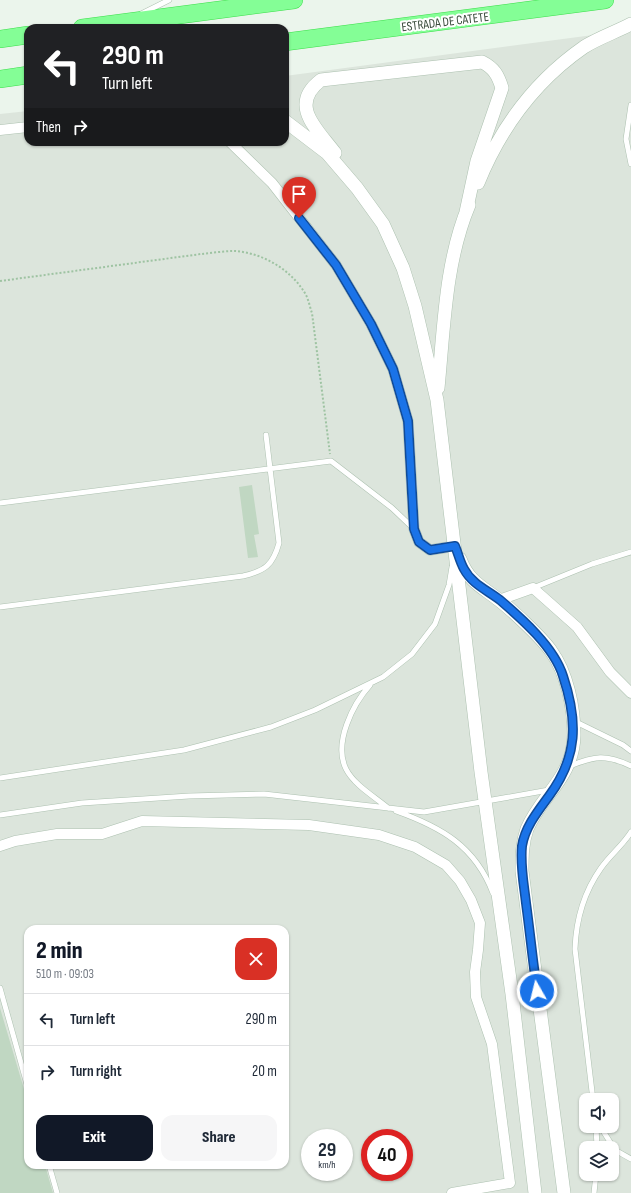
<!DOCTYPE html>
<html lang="en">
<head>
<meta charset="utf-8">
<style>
  :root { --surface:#fff; --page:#f6f6f7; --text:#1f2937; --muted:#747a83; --line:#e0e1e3; --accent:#111827 }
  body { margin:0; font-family:"Sofia Sans Condensed",sans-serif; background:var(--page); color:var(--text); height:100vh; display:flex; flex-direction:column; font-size:15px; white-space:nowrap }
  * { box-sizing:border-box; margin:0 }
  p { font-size:13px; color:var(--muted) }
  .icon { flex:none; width:22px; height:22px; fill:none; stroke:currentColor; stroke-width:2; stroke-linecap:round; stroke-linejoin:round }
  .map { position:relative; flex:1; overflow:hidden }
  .drawer { position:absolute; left:24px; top:925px; width:265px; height:244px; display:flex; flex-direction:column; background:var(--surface); border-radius:12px; box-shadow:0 1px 3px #0004 }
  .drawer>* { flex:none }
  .top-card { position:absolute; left:24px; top:24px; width:265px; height:122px; border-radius:12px; box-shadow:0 1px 3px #0004; background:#202124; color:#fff; overflow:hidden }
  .buttons { position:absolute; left:579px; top:1093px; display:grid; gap:8px }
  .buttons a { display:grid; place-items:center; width:40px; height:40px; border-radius:8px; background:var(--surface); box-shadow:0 1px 3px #0004; font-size:20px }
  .speed { position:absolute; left:301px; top:1129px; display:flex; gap:8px; font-size:20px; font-weight:700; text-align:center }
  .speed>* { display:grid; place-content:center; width:52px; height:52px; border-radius:50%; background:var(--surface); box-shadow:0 1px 3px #0004; line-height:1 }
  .speed small { font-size:10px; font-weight:400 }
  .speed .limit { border:6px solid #d22; background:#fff; color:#111 }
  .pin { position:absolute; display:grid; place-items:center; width:34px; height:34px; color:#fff; margin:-41px -17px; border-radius:50% 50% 50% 0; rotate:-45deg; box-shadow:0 0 4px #0007 }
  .pin .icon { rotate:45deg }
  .me { position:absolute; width:44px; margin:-22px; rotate:352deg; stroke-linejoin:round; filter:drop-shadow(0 0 3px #0008) }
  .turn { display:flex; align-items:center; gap:14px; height:84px; padding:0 12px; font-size:18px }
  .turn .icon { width:52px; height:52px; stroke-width:2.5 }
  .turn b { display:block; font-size:28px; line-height:34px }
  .then { display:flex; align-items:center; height:38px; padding:0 12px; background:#0003; gap:8px; font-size:15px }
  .round { display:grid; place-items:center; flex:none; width:42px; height:42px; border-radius:12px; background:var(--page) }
  .overview { display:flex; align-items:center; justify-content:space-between; height:68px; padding:0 12px }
  h1 { font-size:24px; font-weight:800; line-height:30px; color:var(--accent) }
  .cta { display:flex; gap:8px; margin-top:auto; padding:8px 12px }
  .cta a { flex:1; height:46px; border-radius:12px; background:var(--accent); color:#fff; font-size:16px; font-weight:800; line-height:46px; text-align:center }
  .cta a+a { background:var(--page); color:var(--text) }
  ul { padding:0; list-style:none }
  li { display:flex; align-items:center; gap:12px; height:52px; padding:0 12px; border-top:1px solid var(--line) }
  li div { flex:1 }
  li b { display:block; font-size:15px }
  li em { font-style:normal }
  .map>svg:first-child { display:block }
</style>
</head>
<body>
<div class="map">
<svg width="631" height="1193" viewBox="0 0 631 1193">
  <rect width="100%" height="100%" fill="#ebf5ec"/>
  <!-- industrial -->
  <path fill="#dce5dc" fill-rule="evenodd" d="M 631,30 L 631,1193 L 0,1193 L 0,114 L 28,111 L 28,142 L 285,142 L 285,76 ZM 28,929 L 285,929 L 285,1165 L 28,1165 ZM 586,1100 L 612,1100 L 612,1126 L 586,1126 ZM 310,1138 L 344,1138 L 344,1172 L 310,1172 ZM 370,1138 L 404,1138 L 404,1172 L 370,1172 ZM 586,1148 L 612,1148 L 612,1174 L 586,1174 Z"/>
  <!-- building -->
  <path fill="#c0d7c2" d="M 252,485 L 259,534 L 254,535 L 258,557 L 248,558 L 239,487 Z
    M 0,1008 L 24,1089 L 28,1096 L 28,1165 L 45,1165 L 53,1193 L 0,1193 Z"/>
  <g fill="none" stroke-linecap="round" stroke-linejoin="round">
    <defs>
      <path id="service" d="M 141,14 L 169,0
        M 631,105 L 626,139 L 631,164
        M 0,503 L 331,461 L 392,508 L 412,527
        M 533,588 L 592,564 L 631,552
        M 0,607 L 243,576 C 265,571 273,565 279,543 L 266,435
        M 370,685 C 353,704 333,743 346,769 C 354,785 375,797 388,808
        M 576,722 L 623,745 L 631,751
        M 570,766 C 594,756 606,754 631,766
        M 0,778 L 184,750 L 271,727 L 315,710 L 383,677 L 412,654 L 435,624 L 449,585 L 452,567
        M 396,811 C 441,827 475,846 493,893
        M 0,815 L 82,803 L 189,796 L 264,794 L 424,812 L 549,790
        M 0,988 L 28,1088
        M 593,1100 L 575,949 C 576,920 584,892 601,868 C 610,855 623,845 631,832
        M 596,1126 L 597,1148
        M 600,1126 L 615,1150 L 631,1159
        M 49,1165 L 57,1193
        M 594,1193 L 596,1174"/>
      <path id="minor" d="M 0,130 L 28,127
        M 230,142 L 272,183 L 336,265 L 371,324 L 393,369 L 408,421 L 414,529 L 419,542 L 430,550 L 455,546
        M 499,600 L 533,588 L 577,627 L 610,672 L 631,693
        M 0,846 L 15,841 L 57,834 L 102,834 L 142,821 L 309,825 L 379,835 L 415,847 L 446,865 L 460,881 L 471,900 L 480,923 L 478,950 L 475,972 L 476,997 L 492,1044 L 510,1183 L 452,1193"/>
      <path id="tertiary" d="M 285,121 L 327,153 L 357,188 L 383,224 L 403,268 L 415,306 L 437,400 L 481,772 L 512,994 L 535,1193
        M 335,153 C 317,129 288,105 321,80 L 482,62 C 494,68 498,75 502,88 L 477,161 L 466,212
        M 478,183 C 500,129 535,81 584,47 C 598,38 616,32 631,24
        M 438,388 C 444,328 445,262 469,205
        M 460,559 C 469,582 481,586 499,600 C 512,610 542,638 551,651 C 567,673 574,707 574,735 C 573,778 542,794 527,829 C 522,843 522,856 522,871 L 564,1193"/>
      <path id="trunk" d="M 82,28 L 294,0
        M 0,39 L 28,35
        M 285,42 L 605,0
        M 0,79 L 28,75"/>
    </defs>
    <!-- service casing -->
    <use href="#service" stroke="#adc1b0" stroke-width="6"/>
    <!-- minor casing -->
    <use href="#minor" stroke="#adc1b0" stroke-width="11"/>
    <!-- tertiary casing -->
    <use href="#tertiary" stroke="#adc1b0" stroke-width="14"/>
    <!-- trunk casing -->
    <use href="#trunk" stroke="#3cde4b" stroke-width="18"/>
    <!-- path -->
    <path stroke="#9ec3a2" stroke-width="2" stroke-dasharray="2 2" stroke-linecap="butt" d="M 0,281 L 201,254 C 212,253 224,251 235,251 C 263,253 292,270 306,295 C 309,301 310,308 312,313 L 330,454"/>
    <!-- service -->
    <use href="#service" stroke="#fff" stroke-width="5"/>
    <!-- minor -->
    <use href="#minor" stroke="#fff" stroke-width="10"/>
    <!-- tertiary -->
    <use href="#tertiary" stroke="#fff" stroke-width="13"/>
    <!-- trunk -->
    <use href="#trunk" stroke="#84fe96" stroke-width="17"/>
  </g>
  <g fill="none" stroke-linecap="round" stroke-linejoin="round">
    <defs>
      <path id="route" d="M 299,218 L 336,265 L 371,324 L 393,369 L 408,421 L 414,529 L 419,542 L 430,550 L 455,546 C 458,553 460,562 464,569 C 472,584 487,590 500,600 C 522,619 554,647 563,676 C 578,721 578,757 549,796 C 538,811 525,827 522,846 C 520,865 524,885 526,903 C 530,933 533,962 537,991"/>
    </defs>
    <!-- route casing -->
    <use href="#route" stroke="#114b97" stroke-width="10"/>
    <!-- route -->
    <use href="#route" stroke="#1a73e8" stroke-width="7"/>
  </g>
  <g text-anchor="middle" stroke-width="4" stroke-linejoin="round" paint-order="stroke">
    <!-- street labels -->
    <g font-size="13" fill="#384a3a" stroke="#fff">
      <text transform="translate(445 21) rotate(-7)" y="5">ESTRADA DE CATETE</text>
    </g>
  </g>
</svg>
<div class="buttons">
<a><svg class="icon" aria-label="sound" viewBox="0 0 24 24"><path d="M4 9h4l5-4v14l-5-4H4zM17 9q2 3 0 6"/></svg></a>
<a><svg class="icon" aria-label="layers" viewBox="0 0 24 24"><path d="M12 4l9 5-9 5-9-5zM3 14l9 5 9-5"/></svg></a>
</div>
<div class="speed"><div>29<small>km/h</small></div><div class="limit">40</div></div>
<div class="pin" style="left:299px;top:218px;background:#d93025"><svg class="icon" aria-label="arrive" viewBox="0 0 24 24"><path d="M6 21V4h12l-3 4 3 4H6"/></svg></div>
<svg class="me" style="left:537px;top:991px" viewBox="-20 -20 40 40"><circle r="17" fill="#1a73e8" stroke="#fff" stroke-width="3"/><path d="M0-11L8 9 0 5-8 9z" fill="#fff"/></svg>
<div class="top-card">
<div class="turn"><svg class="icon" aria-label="left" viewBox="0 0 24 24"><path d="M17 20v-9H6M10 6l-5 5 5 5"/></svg><div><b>290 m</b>Turn left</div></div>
<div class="then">Then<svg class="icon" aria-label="right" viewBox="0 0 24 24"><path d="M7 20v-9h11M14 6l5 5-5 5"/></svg></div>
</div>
<section class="drawer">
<div class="overview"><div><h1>2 min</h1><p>510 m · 09:03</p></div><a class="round" style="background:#d93025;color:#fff"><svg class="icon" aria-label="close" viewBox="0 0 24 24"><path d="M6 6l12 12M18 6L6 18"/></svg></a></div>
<ul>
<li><svg class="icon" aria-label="left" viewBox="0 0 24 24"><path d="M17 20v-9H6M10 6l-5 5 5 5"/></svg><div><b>Turn left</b></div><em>290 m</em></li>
<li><svg class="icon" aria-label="right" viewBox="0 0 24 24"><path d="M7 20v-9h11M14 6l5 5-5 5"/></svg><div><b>Turn right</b></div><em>20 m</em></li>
</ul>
<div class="cta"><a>Exit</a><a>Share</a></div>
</section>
</div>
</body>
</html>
